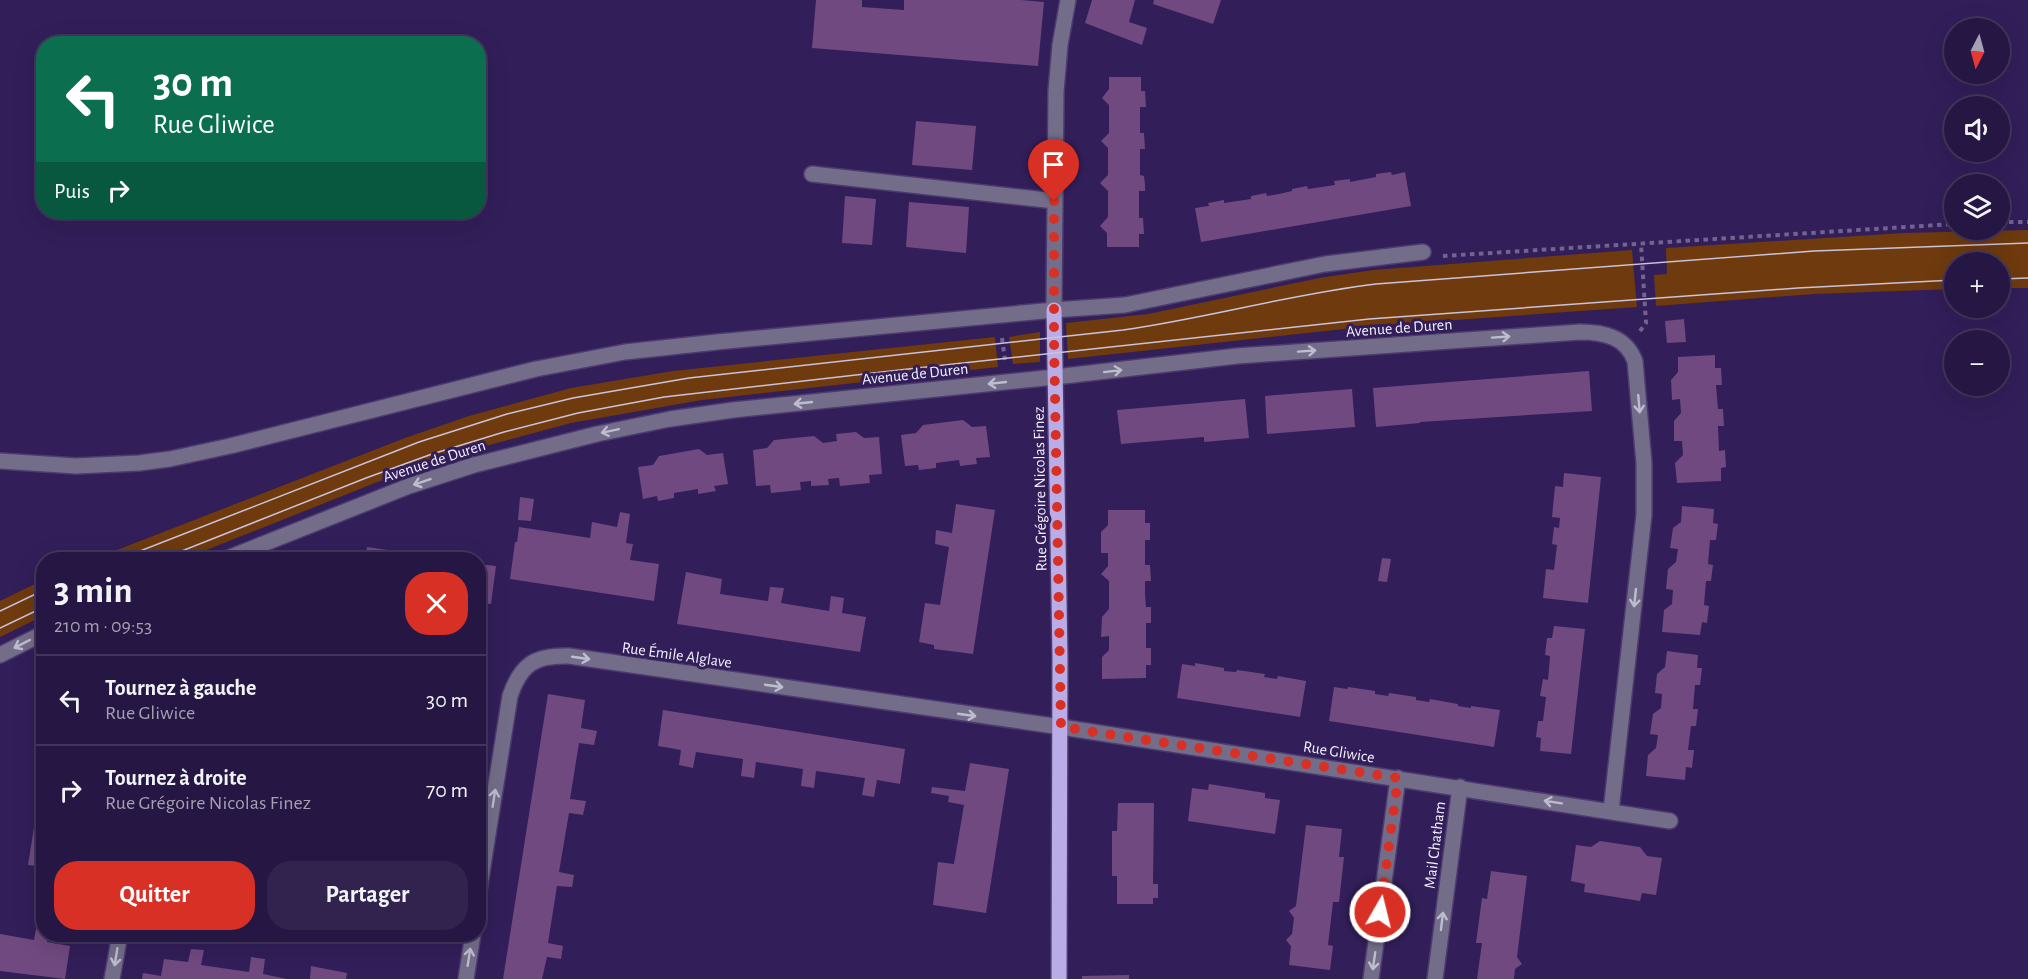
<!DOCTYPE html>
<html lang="fr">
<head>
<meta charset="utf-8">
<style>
  :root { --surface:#261643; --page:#32234e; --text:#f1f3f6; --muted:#a49fb2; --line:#42355c; --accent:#d93025 }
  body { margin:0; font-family:"Alegreya Sans",sans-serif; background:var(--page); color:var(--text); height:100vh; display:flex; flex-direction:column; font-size:22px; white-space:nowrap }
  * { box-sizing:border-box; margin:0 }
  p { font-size:20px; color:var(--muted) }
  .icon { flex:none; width:33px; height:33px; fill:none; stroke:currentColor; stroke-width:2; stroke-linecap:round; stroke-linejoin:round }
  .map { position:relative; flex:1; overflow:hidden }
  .panel { position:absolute; left:36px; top:552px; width:450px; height:390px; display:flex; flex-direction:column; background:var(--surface); border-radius:24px; box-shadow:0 6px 24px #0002,0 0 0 2px var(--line) }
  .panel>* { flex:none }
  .banner { position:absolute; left:36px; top:36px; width:450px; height:183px; border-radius:24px; box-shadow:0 6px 24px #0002,0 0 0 2px var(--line); background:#0b6e4f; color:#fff; overflow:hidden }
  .needle { width:39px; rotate:186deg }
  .buttons { position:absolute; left:1944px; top:18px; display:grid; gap:12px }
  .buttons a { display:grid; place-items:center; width:66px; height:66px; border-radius:50%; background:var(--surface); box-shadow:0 6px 24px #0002,0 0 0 2px var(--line); font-size:30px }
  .pin { position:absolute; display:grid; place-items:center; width:51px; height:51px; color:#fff; margin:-62px -26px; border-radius:50% 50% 50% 0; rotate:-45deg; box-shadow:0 0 6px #0007 }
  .pin .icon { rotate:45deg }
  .me { position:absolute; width:66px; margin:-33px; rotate:8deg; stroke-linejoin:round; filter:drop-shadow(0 0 4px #0008) }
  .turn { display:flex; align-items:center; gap:21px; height:126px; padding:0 18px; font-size:27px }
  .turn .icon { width:78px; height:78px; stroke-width:2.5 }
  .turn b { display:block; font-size:42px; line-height:51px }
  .then { display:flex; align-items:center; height:57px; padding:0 18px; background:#0003; gap:12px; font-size:22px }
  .round { display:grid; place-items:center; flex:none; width:63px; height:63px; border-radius:24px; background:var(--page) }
  .overview { display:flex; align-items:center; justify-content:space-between; height:102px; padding:0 18px }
  h1 { font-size:36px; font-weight:600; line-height:45px }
  .action { display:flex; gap:12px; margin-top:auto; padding:12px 18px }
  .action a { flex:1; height:69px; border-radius:24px; background:var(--accent); color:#fff; font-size:24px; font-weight:600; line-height:69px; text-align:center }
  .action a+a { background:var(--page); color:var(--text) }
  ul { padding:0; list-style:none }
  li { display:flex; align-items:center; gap:18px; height:90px; padding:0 18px; border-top:2px solid var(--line) }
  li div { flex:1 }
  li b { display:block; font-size:22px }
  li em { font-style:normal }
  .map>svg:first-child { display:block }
</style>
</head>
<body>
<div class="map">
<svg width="2028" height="979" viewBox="0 0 2028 979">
  <rect width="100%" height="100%" fill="#321e59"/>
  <!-- green -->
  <path fill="#6e3a0e" d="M 2028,230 L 2028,288 L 2000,288 L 2000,262 L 1954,262 L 1954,289 L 1814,294 L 1656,306 L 1654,275 L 1667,274 L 1666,248 L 1904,233 Z
    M 1632,250 L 1637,307 L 1372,326 L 1068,359 L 1066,323 L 1148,314 L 1319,278 L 1373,270 Z
    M 1040,332 L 1040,362 L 1013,364 L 1009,337 Z
    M 995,337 L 998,367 L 702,400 L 571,423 L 482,447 L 436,461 L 380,481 L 184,559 L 94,559 L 405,438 L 469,416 L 571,388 L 673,371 Z
    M 43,580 L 43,616 L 0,637 L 0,601 Z"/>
  <!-- building -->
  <path fill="#704980" d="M 816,0 L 862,0 L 862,7 L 904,10 L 904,0 L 1021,0 L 1044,2 L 1038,66 L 812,48 Z
    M 1092,0 L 1135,0 L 1129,22 L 1147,28 L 1142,45 L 1085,23 Z
    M 1154,0 L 1221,0 L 1213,24 L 1153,4 Z
    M 1109,77 L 1141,77 L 1141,91 L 1145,91 L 1146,107 L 1140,107 L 1140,133 L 1144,133 L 1145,149 L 1140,149 L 1140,175 L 1144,176 L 1145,185 L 1145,191 L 1139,191 L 1139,218 L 1143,218 L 1144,234 L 1139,234 L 1139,247 L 1107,247 L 1107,233 L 1100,226 L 1108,217 L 1108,191 L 1100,183 L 1108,175 L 1108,148 L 1101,141 L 1109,133 L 1109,105 L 1102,98 L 1109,89 Z
    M 916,121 L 976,126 L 972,170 L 912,165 Z
    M 1391,172 L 1392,175 L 1405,172 L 1411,206 L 1201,242 L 1195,208 L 1209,206 L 1208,203 L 1224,200 L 1224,203 L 1251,199 L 1251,196 L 1266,193 L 1267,196 L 1279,194 L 1292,191 L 1292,189 L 1307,186 L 1308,189 L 1335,185 L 1334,181 L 1350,179 L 1350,182 L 1376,177 L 1376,174 Z
    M 845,196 L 876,199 L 872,245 L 842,243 Z
    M 909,202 L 969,207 L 966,253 L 906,247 Z
    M 1684,319 L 1686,342 L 1667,343 L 1665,321 Z
    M 1715,355 L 1715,368 L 1721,368 L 1722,385 L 1716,385 L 1718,409 L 1723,409 L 1724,426 L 1718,426 L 1719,451 L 1725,450 L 1726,467 L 1721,468 L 1721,481 L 1677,483 L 1675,463 L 1683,455 L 1682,441 L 1674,441 L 1674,421 L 1681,413 L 1680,399 L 1672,400 L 1671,380 L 1678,372 L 1678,357 Z
    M 1589,371 L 1592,411 L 1420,422 L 1420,423 L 1376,427 L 1373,388 Z
    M 1352,389 L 1355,427 L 1267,434 L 1265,396 Z
    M 1245,399 L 1249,438 L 1204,442 L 1204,437 L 1121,444 L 1117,410 Z
    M 963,420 L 972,427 L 986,426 L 990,457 L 976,458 L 977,464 L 960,466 L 959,460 L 936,463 L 936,468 L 919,470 L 918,465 L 905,466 L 901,435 L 916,433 L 923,425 Z
    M 856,432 L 864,438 L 879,437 L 882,474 L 869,475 L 870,483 L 840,486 L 839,478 L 828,479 L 829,485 L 811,486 L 811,481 L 800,482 L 801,490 L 771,493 L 770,485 L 756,486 L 753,450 L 767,448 L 774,440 L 814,436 L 823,443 L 837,441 L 836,434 Z
    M 699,449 L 707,455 L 723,453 L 728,484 L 714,486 L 716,491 L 698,494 L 698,489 L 674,493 L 674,498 L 658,501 L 657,496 L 643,499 L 638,467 L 653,465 L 659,456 Z
    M 1564,473 L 1601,477 L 1588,603 L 1543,598 L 1546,569 L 1554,570 L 1557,545 L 1552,544 L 1554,527 L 1559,528 L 1560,518 L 1552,517 L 1555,486 L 1563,487 Z
    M 520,497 L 534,499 L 531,521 L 518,520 Z
    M 956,504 L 995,510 L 973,654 L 934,649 L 934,645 L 919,642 L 925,603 L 940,605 L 949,547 L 935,544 L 936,530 L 952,533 Z
    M 1682,506 L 1714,509 L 1713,523 L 1718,524 L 1716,540 L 1710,540 L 1708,564 L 1713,565 L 1711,581 L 1706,581 L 1704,605 L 1709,606 L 1707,623 L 1702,622 L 1700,635 L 1662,632 L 1664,610 L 1672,604 L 1673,590 L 1666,589 L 1668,569 L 1676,562 L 1678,549 L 1670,548 L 1673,528 L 1681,522 Z
    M 1108,510 L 1145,510 L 1145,523 L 1150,523 L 1150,540 L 1145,540 L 1145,565 L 1150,565 L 1151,581 L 1145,581 L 1145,594 L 1146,607 L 1151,607 L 1151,623 L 1146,623 L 1146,648 L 1151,648 L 1151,665 L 1146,665 L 1146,678 L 1102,679 L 1102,657 L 1109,650 L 1109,636 L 1101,637 L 1102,617 L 1109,609 L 1109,581 L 1101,574 L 1108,566 L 1108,553 L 1101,553 L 1101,532 L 1108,525 Z
    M 620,512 L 630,514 L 626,543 L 633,544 L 630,560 L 659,564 L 654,601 L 510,579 L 515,542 L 517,542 L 519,527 L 590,538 L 592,522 L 617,527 Z
    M 367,547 L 443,558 L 443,560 L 365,560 Z
    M 1382,558 L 1391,559 L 1387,582 L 1378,581 Z
    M 478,564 L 496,566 L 491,604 L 478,602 Z
    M 686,572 L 722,579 L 720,594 L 768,601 L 770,587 L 784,588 L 781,603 L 829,611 L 831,596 L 844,598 L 842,613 L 866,617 L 860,652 L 677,624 Z
    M 1554,626 L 1585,629 L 1571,754 L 1540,751 L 1541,738 L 1536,737 L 1538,721 L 1543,721 L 1546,697 L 1540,696 L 1543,679 L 1548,680 L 1550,656 L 1545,655 L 1547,638 L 1552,638 Z
    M 1667,651 L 1698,655 L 1697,668 L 1702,668 L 1700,685 L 1695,685 L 1693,709 L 1698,709 L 1696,726 L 1691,726 L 1688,750 L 1694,750 L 1692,768 L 1686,767 L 1685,780 L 1646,776 L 1648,755 L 1656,748 L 1658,735 L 1650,734 L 1653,714 L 1661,708 L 1662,694 L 1655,693 L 1657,674 L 1665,667 Z
    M 1195,663 L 1224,668 L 1224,671 L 1236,672 L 1237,670 L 1265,674 L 1264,677 L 1277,679 L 1278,676 L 1306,681 L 1300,717 L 1177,698 L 1182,664 L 1195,666 Z
    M 1334,687 L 1347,689 L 1348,687 L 1375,691 L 1375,694 L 1388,696 L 1389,693 L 1416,697 L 1416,700 L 1429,702 L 1430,699 L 1458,704 L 1458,706 L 1471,708 L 1471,706 L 1500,710 L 1494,747 L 1329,721 Z
    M 548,694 L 585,700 L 581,728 L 597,731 L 594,745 L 579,743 L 570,799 L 586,801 L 583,815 L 569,813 L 559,872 L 574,875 L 572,887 L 557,886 L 548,943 L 563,946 L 561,959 L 547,957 L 542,979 L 503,979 Z
    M 663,710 L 905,749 L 900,784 L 877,780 L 874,797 L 862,795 L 865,778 L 816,771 L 814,788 L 801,786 L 803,769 L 756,762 L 754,778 L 741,776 L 743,759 L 696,752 L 693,768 L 679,765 L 681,750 L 658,746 Z
    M 970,763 L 1009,769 L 986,913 L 933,905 L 938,862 L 954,864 L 964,805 L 948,802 L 949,796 L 931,793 L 932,787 L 965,791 Z
    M 1209,784 L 1265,793 L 1265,798 L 1280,800 L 1275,834 L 1188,821 L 1192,788 L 1208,790 Z
    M 1118,803 L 1154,803 L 1153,884 L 1158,884 L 1158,898 L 1153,898 L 1153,904 L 1117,904 L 1117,876 L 1112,876 L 1112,831 L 1117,831 Z
    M 35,821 L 44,822 L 44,867 L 28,865 Z
    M 1306,825 L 1342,829 L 1339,857 L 1344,857 L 1339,902 L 1333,902 L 1328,945 L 1333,946 L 1330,970 L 1289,965 L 1291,946 L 1286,940 L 1292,934 L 1294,918 L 1289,911 L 1296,906 Z
    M 1600,841 L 1640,847 L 1647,856 L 1662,858 L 1656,895 L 1642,893 L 1640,901 L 1584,892 L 1585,884 L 1571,881 L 1576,845 L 1591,847 Z
    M 1491,871 L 1527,876 L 1517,957 L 1522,964 L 1515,969 L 1514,979 L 1477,979 L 1482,943 L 1476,943 L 1482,898 L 1487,899 Z
    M 37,924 L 44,924 L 44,934 L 48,934 L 47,942 L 70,946 L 65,979 L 0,971 L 0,934 L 34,940 Z
    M 191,949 L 204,950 L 201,965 L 249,972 L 251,957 L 265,959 L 263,974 L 287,979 L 142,979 L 143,973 L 161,976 L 164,959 L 188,962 Z
    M 311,966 L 347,973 L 346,979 L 310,979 Z
    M 1129,975 L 1129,979 L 1082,979 L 1082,976 Z"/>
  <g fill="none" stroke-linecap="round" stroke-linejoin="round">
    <defs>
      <path id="minor" d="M 812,174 L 1055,201
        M 1054,310 L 1056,91 L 1060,45 L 1068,0
        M 0,461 L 76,466 L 139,463 L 170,459 L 230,446 L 536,369 L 625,352 L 717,342 L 1054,310 L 1125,305 L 1325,264 L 1423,252
        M 223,560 L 409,486 L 474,465 L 597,434 L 670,419 L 733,410 L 1055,377 L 1237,356 L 1580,332 C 1604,332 1626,337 1635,361 L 1644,463 L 1644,515 L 1611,811
        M 0,655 L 44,633
        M 478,897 L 510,696 C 521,664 535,655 569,656 L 1061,727 L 1670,821
        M 112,979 L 120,934
        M 466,979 L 473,934
        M 1371,979 L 1398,778
        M 1435,979 L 1460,787"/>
      <path id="major" d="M 1054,310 L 1060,657 L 1059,979"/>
    </defs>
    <!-- minor casing -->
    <use href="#minor" stroke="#4d3b70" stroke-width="18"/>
    <!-- major casing -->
    <use href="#major" stroke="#4d3b70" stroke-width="18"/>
    <!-- path -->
    <path stroke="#726390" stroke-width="4" stroke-dasharray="4.5 4.5" stroke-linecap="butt" d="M 2000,222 L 2028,222
      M 1443,256 L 1954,224
      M 1640,331 L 1646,323 L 1641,244
      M 1002,338 L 1005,360"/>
    <!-- minor -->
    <use href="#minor" stroke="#736d89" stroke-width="15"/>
    <!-- major -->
    <use href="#major" stroke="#baace6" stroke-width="15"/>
    <!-- tram -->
    <path stroke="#cac3dc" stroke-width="1.5" d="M 2000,279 L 2028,278
      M 117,560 L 419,442 L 507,414 L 573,398 L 689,378 L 1123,330 C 1208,318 1291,294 1376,284 L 1814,251 L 2028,243
      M 159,560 L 366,478 L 432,454 L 504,432 L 578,413 L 664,397 L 917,368 L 1369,319 L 1798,288 L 1954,280
      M 0,611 L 44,590
      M 0,628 L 44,607"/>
  </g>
  <!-- one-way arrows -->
  <defs><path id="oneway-shaft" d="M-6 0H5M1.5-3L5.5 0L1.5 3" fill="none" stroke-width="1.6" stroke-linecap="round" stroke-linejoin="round" transform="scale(1.5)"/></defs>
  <g stroke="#c0bcd0">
    <use href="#oneway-shaft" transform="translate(1501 337) rotate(-4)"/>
    <use href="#oneway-shaft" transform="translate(1307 351) rotate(-4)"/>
    <use href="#oneway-shaft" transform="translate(1113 371) rotate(-7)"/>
    <use href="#oneway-shaft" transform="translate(997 383) rotate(174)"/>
    <use href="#oneway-shaft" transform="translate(803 403) rotate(174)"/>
    <use href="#oneway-shaft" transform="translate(1639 404) rotate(85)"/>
    <use href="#oneway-shaft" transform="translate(610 431) rotate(168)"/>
    <use href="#oneway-shaft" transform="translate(422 482) rotate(161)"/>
    <use href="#oneway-shaft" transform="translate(1635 598) rotate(96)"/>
    <use href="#oneway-shaft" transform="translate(22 644) rotate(153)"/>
    <use href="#oneway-shaft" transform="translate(581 658) rotate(8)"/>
    <use href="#oneway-shaft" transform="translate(774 686) rotate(8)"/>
    <use href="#oneway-shaft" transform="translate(967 715) rotate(8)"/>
    <use href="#oneway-shaft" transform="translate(494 798) rotate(-81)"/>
    <use href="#oneway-shaft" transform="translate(1553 802) rotate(-171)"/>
    <use href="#oneway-shaft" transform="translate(1442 921) rotate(-83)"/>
    <use href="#oneway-shaft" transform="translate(116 957) rotate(99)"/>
    <use href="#oneway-shaft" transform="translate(469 957) rotate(-81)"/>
    <use href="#oneway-shaft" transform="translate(1374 961) rotate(98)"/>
  </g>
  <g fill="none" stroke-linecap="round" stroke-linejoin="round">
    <!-- route -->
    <path stroke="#d93025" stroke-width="10" stroke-dasharray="0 18" d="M 1054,201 L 1054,338 L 1061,727 L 1398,778 L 1380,912"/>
  </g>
  <g text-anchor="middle" stroke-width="6" stroke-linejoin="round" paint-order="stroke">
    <!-- street labels -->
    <g font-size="16" fill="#f3f0ff" stroke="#321e59">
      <text transform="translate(1399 327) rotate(-4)" y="6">Avenue de Duren</text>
      <text transform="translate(915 373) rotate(-6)" y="6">Avenue de Duren</text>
      <text transform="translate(434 460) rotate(-18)" y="6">Avenue de Duren</text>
      <text transform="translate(1039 489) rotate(-91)" y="6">Rue Grégoire Nicolas Finez</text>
      <text transform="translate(677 654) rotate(8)" y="6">Rue Émile Alglave</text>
      <text transform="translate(1339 751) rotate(9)" y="6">Rue Gliwice</text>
      <text transform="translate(1434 845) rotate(-83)" y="6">Mail Chatham</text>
    </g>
  </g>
</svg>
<div class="buttons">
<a><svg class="needle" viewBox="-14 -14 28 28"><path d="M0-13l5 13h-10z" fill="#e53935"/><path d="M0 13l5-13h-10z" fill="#a49fb2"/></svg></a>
<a><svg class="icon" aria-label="sound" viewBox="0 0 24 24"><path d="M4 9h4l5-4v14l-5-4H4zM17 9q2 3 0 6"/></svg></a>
<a><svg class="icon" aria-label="layers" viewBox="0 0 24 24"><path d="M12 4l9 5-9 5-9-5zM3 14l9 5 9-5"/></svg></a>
<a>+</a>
<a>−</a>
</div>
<div class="pin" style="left:1054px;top:201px;background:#d93025"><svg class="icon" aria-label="arrive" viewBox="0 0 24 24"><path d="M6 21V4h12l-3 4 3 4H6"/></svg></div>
<svg class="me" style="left:1380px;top:912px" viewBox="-20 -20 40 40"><circle r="17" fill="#d93025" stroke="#fff" stroke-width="3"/><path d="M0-11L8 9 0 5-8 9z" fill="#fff"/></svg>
<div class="banner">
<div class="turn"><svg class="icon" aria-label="left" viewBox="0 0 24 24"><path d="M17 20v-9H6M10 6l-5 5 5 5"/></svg><div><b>30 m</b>Rue Gliwice</div></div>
<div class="then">Puis<svg class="icon" aria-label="right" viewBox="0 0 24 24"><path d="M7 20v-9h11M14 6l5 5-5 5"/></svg></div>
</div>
<section class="panel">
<div class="overview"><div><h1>3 min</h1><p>210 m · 09:53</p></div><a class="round" style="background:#d93025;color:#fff"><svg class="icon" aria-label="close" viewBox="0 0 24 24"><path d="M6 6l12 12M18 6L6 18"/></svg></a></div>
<ul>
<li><svg class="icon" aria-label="left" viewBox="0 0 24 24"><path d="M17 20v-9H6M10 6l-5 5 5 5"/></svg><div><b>Tournez à gauche</b><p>Rue Gliwice</p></div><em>30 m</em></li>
<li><svg class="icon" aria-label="right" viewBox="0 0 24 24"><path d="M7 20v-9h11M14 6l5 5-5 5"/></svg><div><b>Tournez à droite</b><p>Rue Grégoire Nicolas Finez</p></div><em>70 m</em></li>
</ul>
<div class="action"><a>Quitter</a><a>Partager</a></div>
</section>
</div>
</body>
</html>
